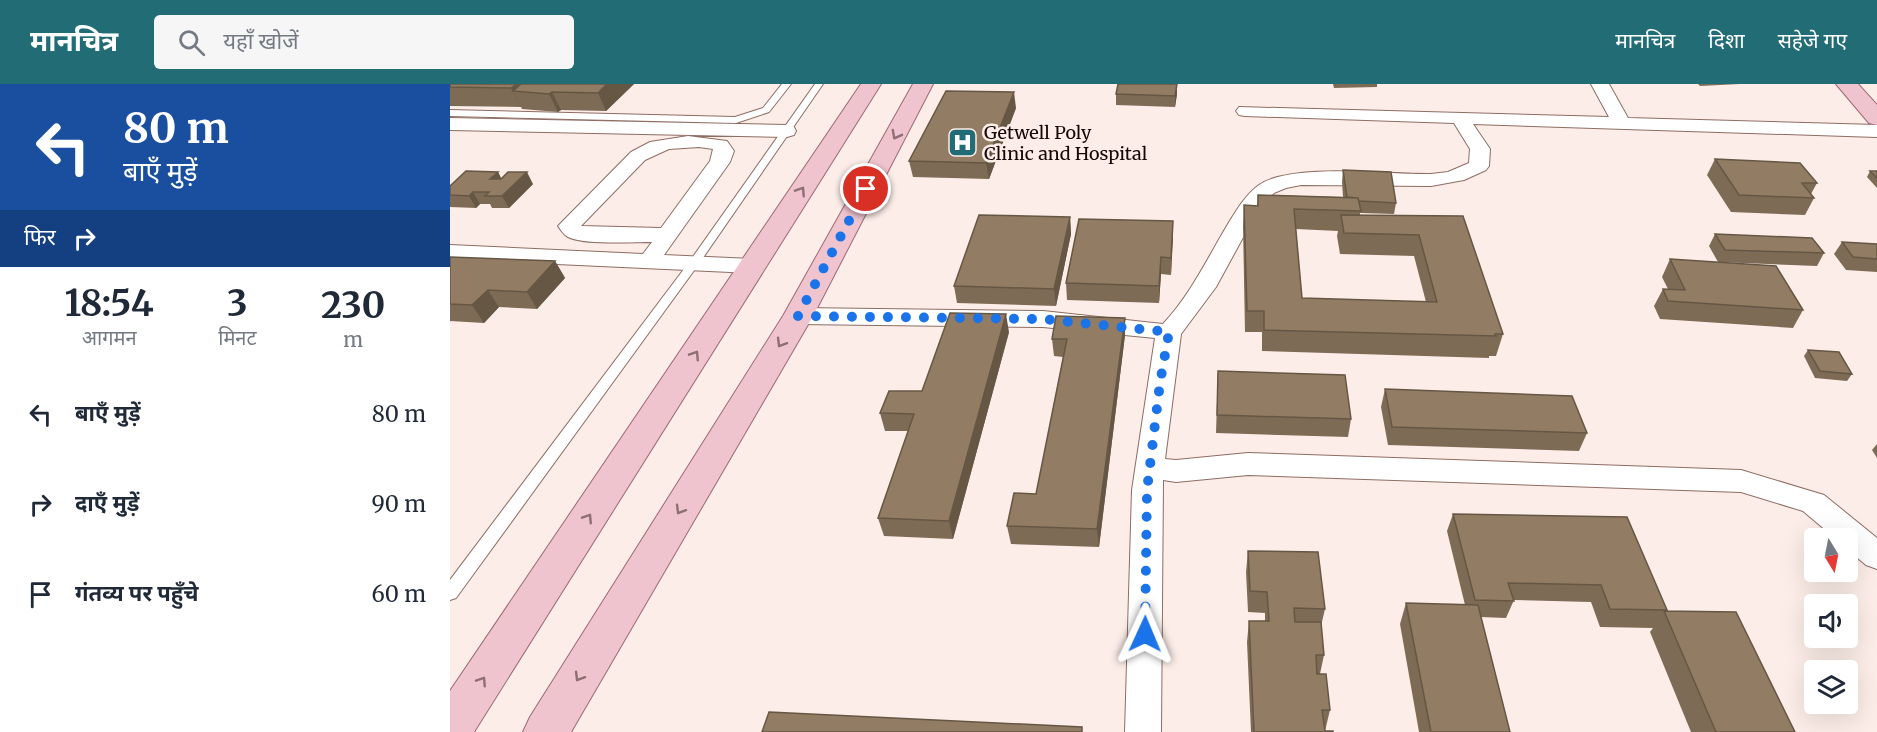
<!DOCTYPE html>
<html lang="hi">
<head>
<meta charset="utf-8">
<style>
  :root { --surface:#fff; --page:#f6f6f7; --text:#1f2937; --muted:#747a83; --accent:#226c75 }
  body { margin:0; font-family:Merriweather,"Noto Sans Devanagari",serif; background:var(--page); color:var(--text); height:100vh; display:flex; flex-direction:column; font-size:22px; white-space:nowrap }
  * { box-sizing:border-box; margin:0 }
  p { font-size:20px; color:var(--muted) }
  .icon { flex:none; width:33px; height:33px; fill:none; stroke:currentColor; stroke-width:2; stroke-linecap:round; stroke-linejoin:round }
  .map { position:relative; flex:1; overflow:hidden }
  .drawer { display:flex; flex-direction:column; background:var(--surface); width:450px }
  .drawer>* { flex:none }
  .top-card { background:#1a4fa0; color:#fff; overflow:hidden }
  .needle { width:39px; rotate:170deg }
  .buttons { position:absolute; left:1354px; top:444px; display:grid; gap:12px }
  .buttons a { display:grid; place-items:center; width:54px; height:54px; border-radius:6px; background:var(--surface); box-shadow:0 6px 24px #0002; font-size:30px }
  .pin { position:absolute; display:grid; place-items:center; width:51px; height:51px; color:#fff; margin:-26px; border:3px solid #fff; border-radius:50%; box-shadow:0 2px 6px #0007 }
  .me { position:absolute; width:66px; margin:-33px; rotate:1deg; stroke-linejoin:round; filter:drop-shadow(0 0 4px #0008) }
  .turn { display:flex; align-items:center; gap:21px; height:126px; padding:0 24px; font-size:27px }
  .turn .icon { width:78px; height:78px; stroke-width:2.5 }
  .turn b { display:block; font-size:42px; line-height:51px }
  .then { display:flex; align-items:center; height:57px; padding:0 24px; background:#0003; gap:12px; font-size:22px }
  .eta { display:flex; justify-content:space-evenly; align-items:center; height:102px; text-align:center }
  .eta b { font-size:36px; font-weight:700; line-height:42px }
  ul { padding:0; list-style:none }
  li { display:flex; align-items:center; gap:18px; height:90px; padding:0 24px }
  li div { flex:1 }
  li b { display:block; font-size:22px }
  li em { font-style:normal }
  header { display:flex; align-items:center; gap:36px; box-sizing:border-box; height:84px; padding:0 30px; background:var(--accent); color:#fff }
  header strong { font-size:28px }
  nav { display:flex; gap:33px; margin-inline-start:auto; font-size:21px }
  .search { width:420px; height:54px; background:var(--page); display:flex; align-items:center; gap:15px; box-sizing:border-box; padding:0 21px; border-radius:6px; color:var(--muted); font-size:22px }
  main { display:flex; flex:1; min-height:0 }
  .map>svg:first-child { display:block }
</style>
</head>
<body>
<header>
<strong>मानचित्र</strong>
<div class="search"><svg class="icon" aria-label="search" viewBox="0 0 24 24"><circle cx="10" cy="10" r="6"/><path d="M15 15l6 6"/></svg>यहाँ खोजें</div>
<nav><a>मानचित्र</a><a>दिशा</a><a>सहेजे गए</a></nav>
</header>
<main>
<section class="drawer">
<div class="top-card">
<div class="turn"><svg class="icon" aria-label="left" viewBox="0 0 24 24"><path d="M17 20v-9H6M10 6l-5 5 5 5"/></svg><div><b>80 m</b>बाएँ मुड़ें</div></div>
<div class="then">फिर<svg class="icon" aria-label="right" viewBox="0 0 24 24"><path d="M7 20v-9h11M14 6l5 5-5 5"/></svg></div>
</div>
<div class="eta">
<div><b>18:54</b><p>आगमन</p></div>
<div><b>3</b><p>मिनट</p></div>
<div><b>230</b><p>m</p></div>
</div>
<ul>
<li><svg class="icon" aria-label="left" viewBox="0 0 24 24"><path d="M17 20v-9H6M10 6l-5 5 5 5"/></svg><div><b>बाएँ मुड़ें</b></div><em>80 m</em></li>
<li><svg class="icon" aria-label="right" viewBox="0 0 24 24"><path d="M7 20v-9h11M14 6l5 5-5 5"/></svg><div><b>दाएँ मुड़ें</b></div><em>90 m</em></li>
<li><svg class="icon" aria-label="arrive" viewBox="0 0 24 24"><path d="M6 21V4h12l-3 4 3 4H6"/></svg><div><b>गंतव्य पर पहुँचे</b></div><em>60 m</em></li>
</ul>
</section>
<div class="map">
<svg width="1427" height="648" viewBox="0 0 1427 648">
  <rect width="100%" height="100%" fill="#fcede8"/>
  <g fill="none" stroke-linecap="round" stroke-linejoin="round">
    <defs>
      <path id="service" d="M 332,0 L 341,0 L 319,28 L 286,39 L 0,32 L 0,26 L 285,33 L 313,24 Z
        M 365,0 L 373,0 L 248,181 L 6,514 L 0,516 L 0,496 L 240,177 Z"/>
      <path id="minor" d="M 1141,0 L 1159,0 L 1178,34 L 1427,41 L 1427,53 L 1023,40 L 1040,65 L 1039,82 L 1036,86 L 1014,96 L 981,102 L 851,101 L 836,104 L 824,109 L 817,117 L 802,137 L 766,203 L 731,250 L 715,375 L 726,376 L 798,369 L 1291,386 L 1374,411 L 1427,454 L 1427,485 L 1416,481 L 1398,466 L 1398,454 L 1385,454 L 1353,427 L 1291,408 L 798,391 L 726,398 L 713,396 L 711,648 L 675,648 L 682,406 L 705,254 L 593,243 L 348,240 L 339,237 L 336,232 L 339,227 L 348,224 L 593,227 L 713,240 C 741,210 757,175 778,140 C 786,127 796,110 809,101 C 842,78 940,91 981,90 L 998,88 L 1019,79 L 1020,65 L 1004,39 L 795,32 L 789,31 L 786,27 L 789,23 L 1159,33 Z
        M 0,34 L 337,41 L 344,43 L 346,47 L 344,51 L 337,53 L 0,46 Z
        M 238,52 L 277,57 L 284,67 L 280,78 L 214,171 L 302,175 L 310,177 L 313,182 L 310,187 L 302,189 L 0,175 L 0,161 L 193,170 L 202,158 C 182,158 134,161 118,153 C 114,151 111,146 108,142 L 181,68 L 200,58 ZM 249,63 L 263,65 L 260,77 L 211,144 L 131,142 L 195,76 L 219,65 Z"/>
      <path id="primary" d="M 411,0 L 431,0 L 24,648 L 0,648 L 0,607 Z
        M 463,0 L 483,0 L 363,232 L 121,648 L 73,648 L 80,633 L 333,232 Z
        M 1386,0 L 1408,0 L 1427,21 L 1427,41 L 1419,39 Z"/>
    </defs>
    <!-- service casing -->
    <use href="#service" stroke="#8e6d63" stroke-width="2"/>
    <!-- minor casing -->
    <use href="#minor" stroke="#8e6d63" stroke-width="2"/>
    <!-- primary casing -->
    <use href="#primary" stroke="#9c6874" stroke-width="2"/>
    <!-- service -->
    <use href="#service" fill="#fff" fill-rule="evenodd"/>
    <!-- minor -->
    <use href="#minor" fill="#fff" fill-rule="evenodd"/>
    <!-- primary -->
    <use href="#primary" fill="#f0c4cf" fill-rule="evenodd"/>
  </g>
  <!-- wall -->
  <path fill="#7e6b55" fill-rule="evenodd" d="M 0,0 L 184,0 L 156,27 L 111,26 L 108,28 L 72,25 L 71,23 L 0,22 Z
    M 883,0 L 927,0 L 927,3 L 884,4 Z
    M 1248,0 L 1290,0 L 1250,2 Z
    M 666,10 L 727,10 L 725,23 L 666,21 Z
    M 566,24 L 539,95 L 463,93 L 459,77 Z
    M 1265,75 L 1367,99 L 1361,110 L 1364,114 L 1355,131 L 1281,128 L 1257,91 Z
    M 893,86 L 946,119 L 944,130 L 910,129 L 910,132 L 1013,132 L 1053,250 L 1046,272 L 1039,272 L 1039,274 L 812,267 L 812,248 L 795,248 L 793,142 L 794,121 L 807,122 L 808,111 L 893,113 L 892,98 ZM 846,145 L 888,147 L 887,152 L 890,170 L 964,172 L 976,218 L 852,214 Z
    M 1420,87 L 1427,87 L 1427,104 L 1417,93 Z
    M 48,88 L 51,94 L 83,100 L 59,124 L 42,124 L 40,120 L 30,120 L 26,124 L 0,123 L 0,102 Z
    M 620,133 L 621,150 L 606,222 L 507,219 L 504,202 Z
    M 723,137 L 721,191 L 711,190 L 709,219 L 617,216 L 616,199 Z
    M 1265,150 L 1374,169 L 1367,182 L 1268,178 L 1259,162 Z
    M 1392,158 L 1427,160 L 1427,188 L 1396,186 L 1384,170 Z
    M 0,173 L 105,177 L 115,194 L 87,225 L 49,223 L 34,239 L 0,237 Z
    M 1220,175 L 1353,226 L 1343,244 L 1210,235 L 1204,222 L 1213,205 L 1218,205 L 1212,193 Z
    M 559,248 L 503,455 L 434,452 L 428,434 L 458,347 L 435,347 L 430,329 L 472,307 Z
    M 675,251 L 649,463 L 561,460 L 557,442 L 586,410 L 613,273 L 604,272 L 602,255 Z
    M 1358,266 L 1402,290 L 1397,297 L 1365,294 L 1354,272 Z
    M 768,287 L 901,335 L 898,353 L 766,349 Z
    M 935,305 L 1137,349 L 1129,367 L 938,361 L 931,323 Z
    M 1427,360 L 1427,374 L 1422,366 Z
    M 1003,430 L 1217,526 L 1345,648 L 1241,648 L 1200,548 L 1203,544 L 1150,543 L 1141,518 L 1064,516 L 1056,534 L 1031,533 L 1060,648 L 969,648 L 950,540 L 956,519 L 1015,521 L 997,447 Z
    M 798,467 L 875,525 L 871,542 L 874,571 L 870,590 L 880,626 L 875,647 L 883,648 L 801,648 L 797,558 L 799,537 L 815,537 L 815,529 L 798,528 L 796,488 Z"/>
  <!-- shaded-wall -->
  <path fill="#665745" d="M 67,0 L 72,0 L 63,7 L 71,23 L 61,4 Z
    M 157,0 L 184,0 L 156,27 L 148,9 Z
    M 727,0 L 727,10 L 725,23 L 725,12 Z
    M 102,8 L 111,26 L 108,28 L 99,10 Z
    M 564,8 L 566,24 L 539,95 L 536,79 Z
    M 48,88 L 54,100 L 40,95 Z
    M 77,88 L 83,100 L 59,124 L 52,112 Z
    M 23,108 L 30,120 L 26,124 L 19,112 Z
    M 620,133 L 621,150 L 606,222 L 604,205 Z
    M 723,137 L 723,154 L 721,191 L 721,174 Z
    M 711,173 L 711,190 L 709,219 L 709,202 Z
    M 105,177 L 115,194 L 87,225 L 77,208 Z
    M 38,206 L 49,223 L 34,239 L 22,221 Z
    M 556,230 L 559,248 L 503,455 L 499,437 Z
    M 675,234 L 675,251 L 649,463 L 647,445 Z"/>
  <!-- building -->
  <path fill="#927c63" stroke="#665745" stroke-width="1.5" d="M 0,0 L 67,0 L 61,4 L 0,3 Z
    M 71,0 L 157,0 L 148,9 L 102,8 L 99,10 L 63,7 Z
    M 668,0 L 727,0 L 725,12 L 666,10 Z
    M 496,7 L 564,8 L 536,79 L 459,77 Z
    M 1265,75 L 1350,79 L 1367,99 L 1352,99 L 1364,114 L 1289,111 Z
    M 893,86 L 941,88 L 946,119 L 909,117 L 908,114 L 897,113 Z
    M 16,87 L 48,88 L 40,95 L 51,95 L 58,88 L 77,88 L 52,112 L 35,112 L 39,108 L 23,108 L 19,112 L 0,111 L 0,102 Z
    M 1420,87 L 1427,87 L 1427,94 Z
    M 808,111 L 908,114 L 911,127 L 844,125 L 852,214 L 987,218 L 969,151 L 894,149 L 891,131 L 1013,132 L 1053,250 L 1045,250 L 1046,252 L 814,246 L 814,227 L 797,227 L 794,121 L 808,122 Z
    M 529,131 L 620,133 L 604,205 L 504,202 Z
    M 629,135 L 723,137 L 721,174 L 711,173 L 709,202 L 616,199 Z
    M 1265,150 L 1362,154 L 1374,169 L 1275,166 Z
    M 1392,158 L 1427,160 L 1427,175 L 1403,173 Z
    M 0,173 L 105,177 L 77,208 L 38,206 L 22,221 L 0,220 Z
    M 1220,175 L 1326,182 L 1353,226 L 1218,217 L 1213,205 L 1235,206 Z
    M 500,229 L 556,230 L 499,437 L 428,434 L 464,330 L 430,329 L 439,307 L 472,307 Z
    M 606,232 L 675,234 L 647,445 L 557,442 L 564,409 L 586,410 L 617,255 L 602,255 Z
    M 1358,266 L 1389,268 L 1402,290 L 1370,287 Z
    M 768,287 L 895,291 L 901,335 L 767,331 Z
    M 935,305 L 1122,312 L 1137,349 L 942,343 Z
    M 1003,430 L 1177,433 L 1217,526 L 1160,525 L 1151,501 L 1058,499 L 1064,517 L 1025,516 Z
    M 798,467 L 868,468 L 875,525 L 844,524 L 845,538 L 871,538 L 874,571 L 866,571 L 867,590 L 876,590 L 880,626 L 872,626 L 875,647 L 883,647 L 883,648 L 804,648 L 799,537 L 819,537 L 817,508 L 800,507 Z
    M 956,519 L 1028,521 L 1060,648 L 981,648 Z
    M 1214,527 L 1286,528 L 1345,648 L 1266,648 Z
    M 319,628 L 632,643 L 632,648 L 312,648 Z"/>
  <!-- one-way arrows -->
  <defs><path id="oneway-chevron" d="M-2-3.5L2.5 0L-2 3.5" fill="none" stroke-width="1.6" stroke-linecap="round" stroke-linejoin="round" transform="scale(1.5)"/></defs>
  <g stroke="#8d6f74">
    <use href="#oneway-chevron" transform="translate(446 51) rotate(118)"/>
    <use href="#oneway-chevron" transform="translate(351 107) rotate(-57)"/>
    <use href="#oneway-chevron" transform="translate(331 259) rotate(121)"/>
    <use href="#oneway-chevron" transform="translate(245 271) rotate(-57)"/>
    <use href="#oneway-chevron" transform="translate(230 426) rotate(121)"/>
    <use href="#oneway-chevron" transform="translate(138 434) rotate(-57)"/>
    <use href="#oneway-chevron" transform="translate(129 593) rotate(121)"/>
    <use href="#oneway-chevron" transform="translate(32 597) rotate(-57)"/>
  </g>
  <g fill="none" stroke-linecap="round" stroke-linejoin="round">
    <!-- route -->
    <path stroke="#1a73e8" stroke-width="10" stroke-dasharray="0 18" d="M 416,105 L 348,232 L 592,235 L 719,248 L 710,299 L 697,406 L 695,550"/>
  </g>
  <!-- icons -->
  <defs>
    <symbol id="hospital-square" viewBox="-11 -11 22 22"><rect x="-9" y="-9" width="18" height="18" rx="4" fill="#226c75" stroke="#fcede8"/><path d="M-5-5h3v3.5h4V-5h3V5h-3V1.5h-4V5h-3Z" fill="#fff"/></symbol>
  </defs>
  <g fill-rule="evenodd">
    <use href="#hospital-square" x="496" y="42" width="33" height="33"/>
  </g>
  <g text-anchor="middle" stroke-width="5" stroke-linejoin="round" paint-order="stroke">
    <!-- far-poi labels -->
    <g font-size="18" fill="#140805" stroke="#fcede8" text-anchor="start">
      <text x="534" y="55">Getwell Poly<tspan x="534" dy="21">Clinic and Hospital</tspan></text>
    </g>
  </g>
</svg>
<div class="buttons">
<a><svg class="needle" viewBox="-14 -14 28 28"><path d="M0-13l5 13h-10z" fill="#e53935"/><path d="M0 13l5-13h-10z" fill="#747a83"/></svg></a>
<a><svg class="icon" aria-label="sound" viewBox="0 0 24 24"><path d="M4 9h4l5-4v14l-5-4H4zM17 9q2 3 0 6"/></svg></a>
<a><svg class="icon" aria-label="layers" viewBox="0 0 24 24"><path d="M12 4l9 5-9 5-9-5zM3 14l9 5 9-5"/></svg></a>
</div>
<div class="pin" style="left:416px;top:105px;background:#d93025"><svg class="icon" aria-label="arrive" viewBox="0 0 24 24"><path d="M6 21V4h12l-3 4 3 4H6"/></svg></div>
<svg class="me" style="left:695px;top:550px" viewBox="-20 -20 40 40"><path d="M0-17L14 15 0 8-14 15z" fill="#1a73e8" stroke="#fff" stroke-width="4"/></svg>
</div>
</main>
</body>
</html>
